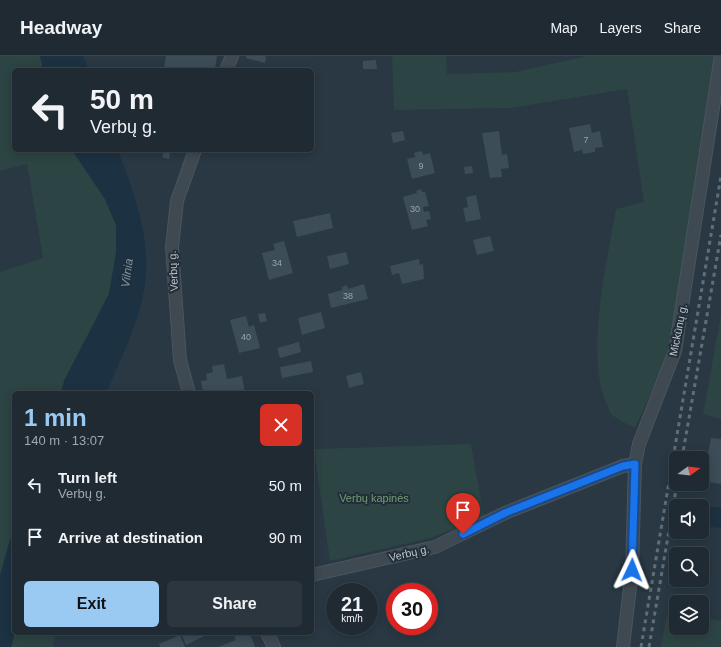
<!DOCTYPE html>
<html lang="en">
<head>
<meta charset="utf-8">
<style>
  :root { --surface:#1f2a32; --page:#2c363e; --text:#f1f3f6; --muted:#a1a7ac; --line:#3c464d; --accent:#9ac9f2 }
  body { margin:0; font-family:Arial,sans-serif; background:var(--page); color:var(--text); height:100vh; display:flex; flex-direction:column; font-size:15px; white-space:nowrap }
  * { box-sizing:border-box; margin:0 }
  p { font-size:13px; color:var(--muted) }
  .icon { flex:none; width:22px; height:22px; fill:none; stroke:currentColor; stroke-width:2; stroke-linecap:round; stroke-linejoin:round }
  .map { position:relative; flex:1; overflow:hidden }
  .panel { position:absolute; left:12px; top:335px; width:302px; height:244px; display:flex; flex-direction:column; background:var(--surface); border-radius:6px; box-shadow:0 2px 10px #0003,0 0 0 1px var(--line) }
  .panel>* { flex:none }
  .top-card { position:absolute; left:12px; top:12px; width:302px; height:84px; border-radius:6px; box-shadow:0 2px 10px #0003,0 0 0 1px var(--line); background:#1f2a32; color:var(--text); overflow:hidden }
  .needle { width:26px; rotate:75deg }
  .controls { position:absolute; left:669px; top:395px; display:grid; gap:8px }
  .controls a { display:grid; place-items:center; width:40px; height:40px; border-radius:6px; background:var(--surface); box-shadow:0 2px 10px #0003,0 0 0 1px var(--line); font-size:20px }
  .speed { position:absolute; left:326px; top:527px; display:flex; gap:8px; font-size:20px; font-weight:700; text-align:center }
  .speed>* { display:grid; place-content:center; width:52px; height:52px; border-radius:50%; background:var(--surface); box-shadow:0 2px 10px #0003,0 0 0 1px var(--line); line-height:1 }
  .speed small { font-size:10px; font-weight:400 }
  .speed .limit { border:6px solid #d22; background:#fff; color:#111 }
  .pin { position:absolute; display:grid; place-items:center; width:34px; height:34px; color:#fff; margin:-41px -17px; border-radius:50% 50% 50% 0; rotate:-45deg; box-shadow:0 0 4px #0007 }
  .pin .icon { rotate:45deg }
  .me { position:absolute; width:44px; margin:-22px; rotate:2deg; stroke-linejoin:round; filter:drop-shadow(0 0 3px #0008) }
  .turn { display:flex; align-items:center; gap:14px; height:84px; padding:0 12px; font-size:18px }
  .turn .icon { width:52px; height:52px; stroke-width:2.5 }
  .turn b { display:block; font-size:28px; line-height:34px }
  .round { display:grid; place-items:center; flex:none; width:42px; height:42px; border-radius:6px; background:var(--page) }
  .headline { display:flex; align-items:center; justify-content:space-between; height:68px; padding:0 12px }
  h1 { font-size:24px; font-weight:700; line-height:30px; color:var(--accent) }
  .primary-button { display:flex; gap:8px; margin-top:auto; padding:8px 12px }
  .primary-button a { flex:1; height:46px; border-radius:6px; background:var(--accent); color:#111; font-size:16px; font-weight:700; line-height:46px; text-align:center }
  .primary-button a+a { background:var(--page); color:var(--text) }
  ul { padding:0; list-style:none }
  li { display:flex; align-items:center; gap:12px; height:52px; padding:0 12px }
  li div { flex:1 }
  li b { display:block; font-size:15px }
  li em { font-style:normal }
  header { display:flex; align-items:center; gap:24px; box-sizing:border-box; height:56px; padding:0 20px; background:var(--surface); border-bottom:1px solid var(--line) }
  header strong { font-size:19px }
  nav { display:flex; gap:22px; margin-inline-start:auto; font-size:14px }
  .map>svg:first-child { display:block }
</style>
</head>
<body>
<header>
<strong>Headway</strong>
<nav><a>Map</a><a>Layers</a><a>Share</a></nav>
</header>
<div class="map">
<svg width="721" height="591" viewBox="0 0 721 591">
  <rect width="100%" height="100%" fill="#293843"/>
  <!-- green -->
  <path fill="#2c4443" d="M 0,0 L 40,0 L 43,14 L 14,14 L 14,94 L 72,94 L 105,143 L 116,169 L 116,197 L 109,238 L 64,325 L 61,337 L 14,337 L 14,470 L 0,520 L 0,216 L 43,202 L 27,108 L 0,115 Z
    M 392,0 L 446,0 L 447,18 L 515,16 L 587,0 L 715,0 L 673,269 L 664,309 L 635,372 C 628,368 617,364 611,358 C 609,355 608,350 606,347 C 585,297 607,206 616,153 L 644,146 L 627,33 L 511,52 L 394,54 Z
    M 721,258 L 721,363 L 703,358 Z
    M 471,388 L 484,461 L 431,482 L 330,505 L 314,393 Z
    M 667,558 L 676,559 L 676,572 L 702,572 L 702,562 L 721,565 L 721,591 L 661,591 Z
    M 15,577 L 55,577 L 53,591 L 11,591 Z"/>
  <!-- water -->
  <path fill="#1c3141" d="M 40,0 L 83,0 L 89,14 L 43,14 Z
    M 72,94 L 118,94 C 134,138 153,186 144,234 C 138,269 120,304 106,337 L 61,337 L 64,325 L 109,238 L 116,197 L 116,169 L 105,143 Z
    M 710,451 L 721,451 L 721,472 L 705,470 L 705,454 Z
    M 14,470 L 15,577 L 11,591 L 0,591 L 0,520 Z"/>
  <!-- building -->
  <path fill="#3c4d58" d="M 166,0 L 217,0 L 215,13 L 200,14 L 200,12 L 187,11 L 187,14 L 164,14 Z
    M 246,0 L 266,0 L 265,7 L 246,2 Z
    M 376,4 L 377,13 L 363,13 L 363,5 Z
    M 590,68 L 592,77 L 600,75 L 603,91 L 595,92 L 595,96 L 583,98 L 582,94 L 574,96 L 569,72 Z
    M 403,75 L 405,84 L 393,87 L 391,77 Z
    M 499,75 L 502,99 L 507,98 L 509,112 L 501,113 L 502,121 L 490,122 L 482,77 Z
    M 164,95 L 170,97 L 169,103 L 162,101 Z
    M 422,95 L 423,99 L 430,97 L 435,117 L 412,123 L 407,103 L 415,101 L 414,97 Z
    M 472,110 L 473,117 L 465,118 L 464,111 Z
    M 421,133 L 422,136 L 425,136 L 429,150 L 423,151 L 424,156 L 429,155 L 431,163 L 426,164 L 428,170 L 412,174 L 403,141 L 417,137 L 416,135 Z
    M 476,139 L 481,163 L 466,166 L 463,152 L 468,151 L 466,141 Z
    M 330,157 L 333,172 L 297,181 L 293,165 Z
    M 490,180 L 494,195 L 477,199 L 473,184 Z
    M 284,185 L 293,217 L 269,224 L 262,197 L 275,194 L 273,188 Z
    M 346,196 L 349,208 L 330,213 L 327,200 Z
    M 419,203 L 420,209 L 423,208 L 424,223 L 402,228 L 399,217 L 392,219 L 390,210 Z
    M 364,228 L 368,243 L 331,252 L 328,238 L 342,234 L 342,231 L 347,229 L 348,233 Z
    M 321,256 L 325,272 L 302,279 L 298,262 Z
    M 265,257 L 267,265 L 260,267 L 258,258 Z
    M 246,260 L 249,271 L 254,269 L 260,292 L 239,297 L 230,264 Z
    M 299,286 L 301,296 L 280,302 L 277,292 Z
    M 311,305 L 313,316 L 282,322 L 280,311 Z
    M 224,308 L 227,323 L 242,320 L 245,337 L 203,337 L 201,325 L 207,324 L 206,318 L 213,316 L 212,310 Z
    M 361,316 L 364,328 L 349,332 L 346,320 Z
    M 711,382 L 721,383 L 721,428 L 703,425 Z
    M 181,577 L 210,577 L 186,589 Z
    M 242,578 L 243,580 L 250,578 L 255,591 L 218,591 L 236,584 L 234,581 Z
    M 180,579 L 185,591 L 160,591 L 159,588 Z"/>
  <g fill="none" stroke-linecap="round" stroke-linejoin="round">
    <defs>
      <path id="minor" d="M 226,14 L 232,0
        M 189,337 L 180,304 L 172,191 L 177,145 L 195,94
        M 312,519 L 435,491 L 505,457 L 623,410 L 635,408
        M 267,577 L 274,591
        M 623,591 L 632,514 L 635,408 L 639,388 L 675,295 L 721,0"/>
    </defs>
    <!-- minor casing -->
    <use href="#minor" stroke="#4a555f" stroke-width="14"/>
    <!-- minor -->
    <use href="#minor" stroke="#3e4952" stroke-width="12"/>
    <!-- rail -->
    <path stroke="#606e79" stroke-width="3" stroke-dasharray="4 4" stroke-linecap="butt" d="M 682,402 L 721,179
      M 641,591 L 721,120
      M 649,591 L 677,428"/>
  </g>
  <g fill="none" stroke-linecap="round" stroke-linejoin="round">
    <defs>
      <path id="route" d="M 463,478 L 505,457 L 623,410 L 635,408 L 632,514"/>
    </defs>
    <!-- route casing -->
    <use href="#route" stroke="#114b97" stroke-width="10"/>
    <!-- route -->
    <use href="#route" stroke="#1a73e8" stroke-width="7"/>
  </g>
  <g text-anchor="middle" stroke-width="4" stroke-linejoin="round" paint-order="stroke">
    <!-- number labels -->
    <g font-size="9" fill="#99a4ad">
      <text x="586" y="87">7</text>
      <text x="421" y="113">9</text>
      <text x="415" y="156">30</text>
      <text x="277" y="210">34</text>
      <text x="348" y="243">38</text>
      <text x="246" y="284">40</text>
    </g>
    <!-- street labels -->
    <g font-size="11" fill="#bbc4cc" stroke="#222e38">
      <text transform="translate(173 215) rotate(-93)" y="4">Verbų g.</text>
      <text transform="translate(678 274) rotate(-79)" y="4">Mickūnų g.</text>
      <text transform="translate(409 497) rotate(-13)" y="4">Verbų g.</text>
    </g>
    <!-- park labels -->
    <g font-size="11" fill="#749b77" stroke="#222e38">
      <text x="374" y="446">Verbų kapinės</text>
    </g>
    <!-- water labels -->
    <g font-size="12" font-style="italic" fill="#7793a8" stroke="#222e38">
      <text transform="translate(127 217) rotate(-82)" y="4">Vilnia</text>
    </g>
  </g>
</svg>
<div class="controls">
<a><svg class="needle" viewBox="-14 -14 28 28"><path d="M0-13l5 13h-10z" fill="#e53935"/><path d="M0 13l5-13h-10z" fill="#a1a7ac"/></svg></a>
<a><svg class="icon" aria-label="sound" viewBox="0 0 24 24"><path d="M4 9h4l5-4v14l-5-4H4zM17 9q2 3 0 6"/></svg></a>
<a><svg class="icon" aria-label="search" viewBox="0 0 24 24"><circle cx="10" cy="10" r="6"/><path d="M15 15l6 6"/></svg></a>
<a><svg class="icon" aria-label="layers" viewBox="0 0 24 24"><path d="M12 4l9 5-9 5-9-5zM3 14l9 5 9-5"/></svg></a>
</div>
<div class="speed"><div>21<small>km/h</small></div><div class="limit">30</div></div>
<div class="pin" style="left:463px;top:478px;background:#d93025"><svg class="icon" aria-label="arrive" viewBox="0 0 24 24"><path d="M6 21V4h12l-3 4 3 4H6"/></svg></div>
<svg class="me" style="left:632px;top:514px" viewBox="-20 -20 40 40"><path d="M0-17L14 15 0 8-14 15z" fill="#1a73e8" stroke="#fff" stroke-width="4"/></svg>
<div class="top-card">
<div class="turn"><svg class="icon" aria-label="left" viewBox="0 0 24 24"><path d="M17 20v-9H6M10 6l-5 5 5 5"/></svg><div><b>50 m</b>Verbų g.</div></div>
</div>
<section class="panel">
<div class="headline"><div><h1>1 min</h1><p>140 m · 13:07</p></div><a class="round" style="background:#d93025;color:#fff"><svg class="icon" aria-label="close" viewBox="0 0 24 24"><path d="M6 6l12 12M18 6L6 18"/></svg></a></div>
<ul>
<li><svg class="icon" aria-label="left" viewBox="0 0 24 24"><path d="M17 20v-9H6M10 6l-5 5 5 5"/></svg><div><b>Turn left</b><p>Verbų g.</p></div><em>50 m</em></li>
<li><svg class="icon" aria-label="arrive" viewBox="0 0 24 24"><path d="M6 21V4h12l-3 4 3 4H6"/></svg><div><b>Arrive at destination</b></div><em>90 m</em></li>
</ul>
<div class="primary-button"><a>Exit</a><a>Share</a></div>
</section>
</div>
</body>
</html>
